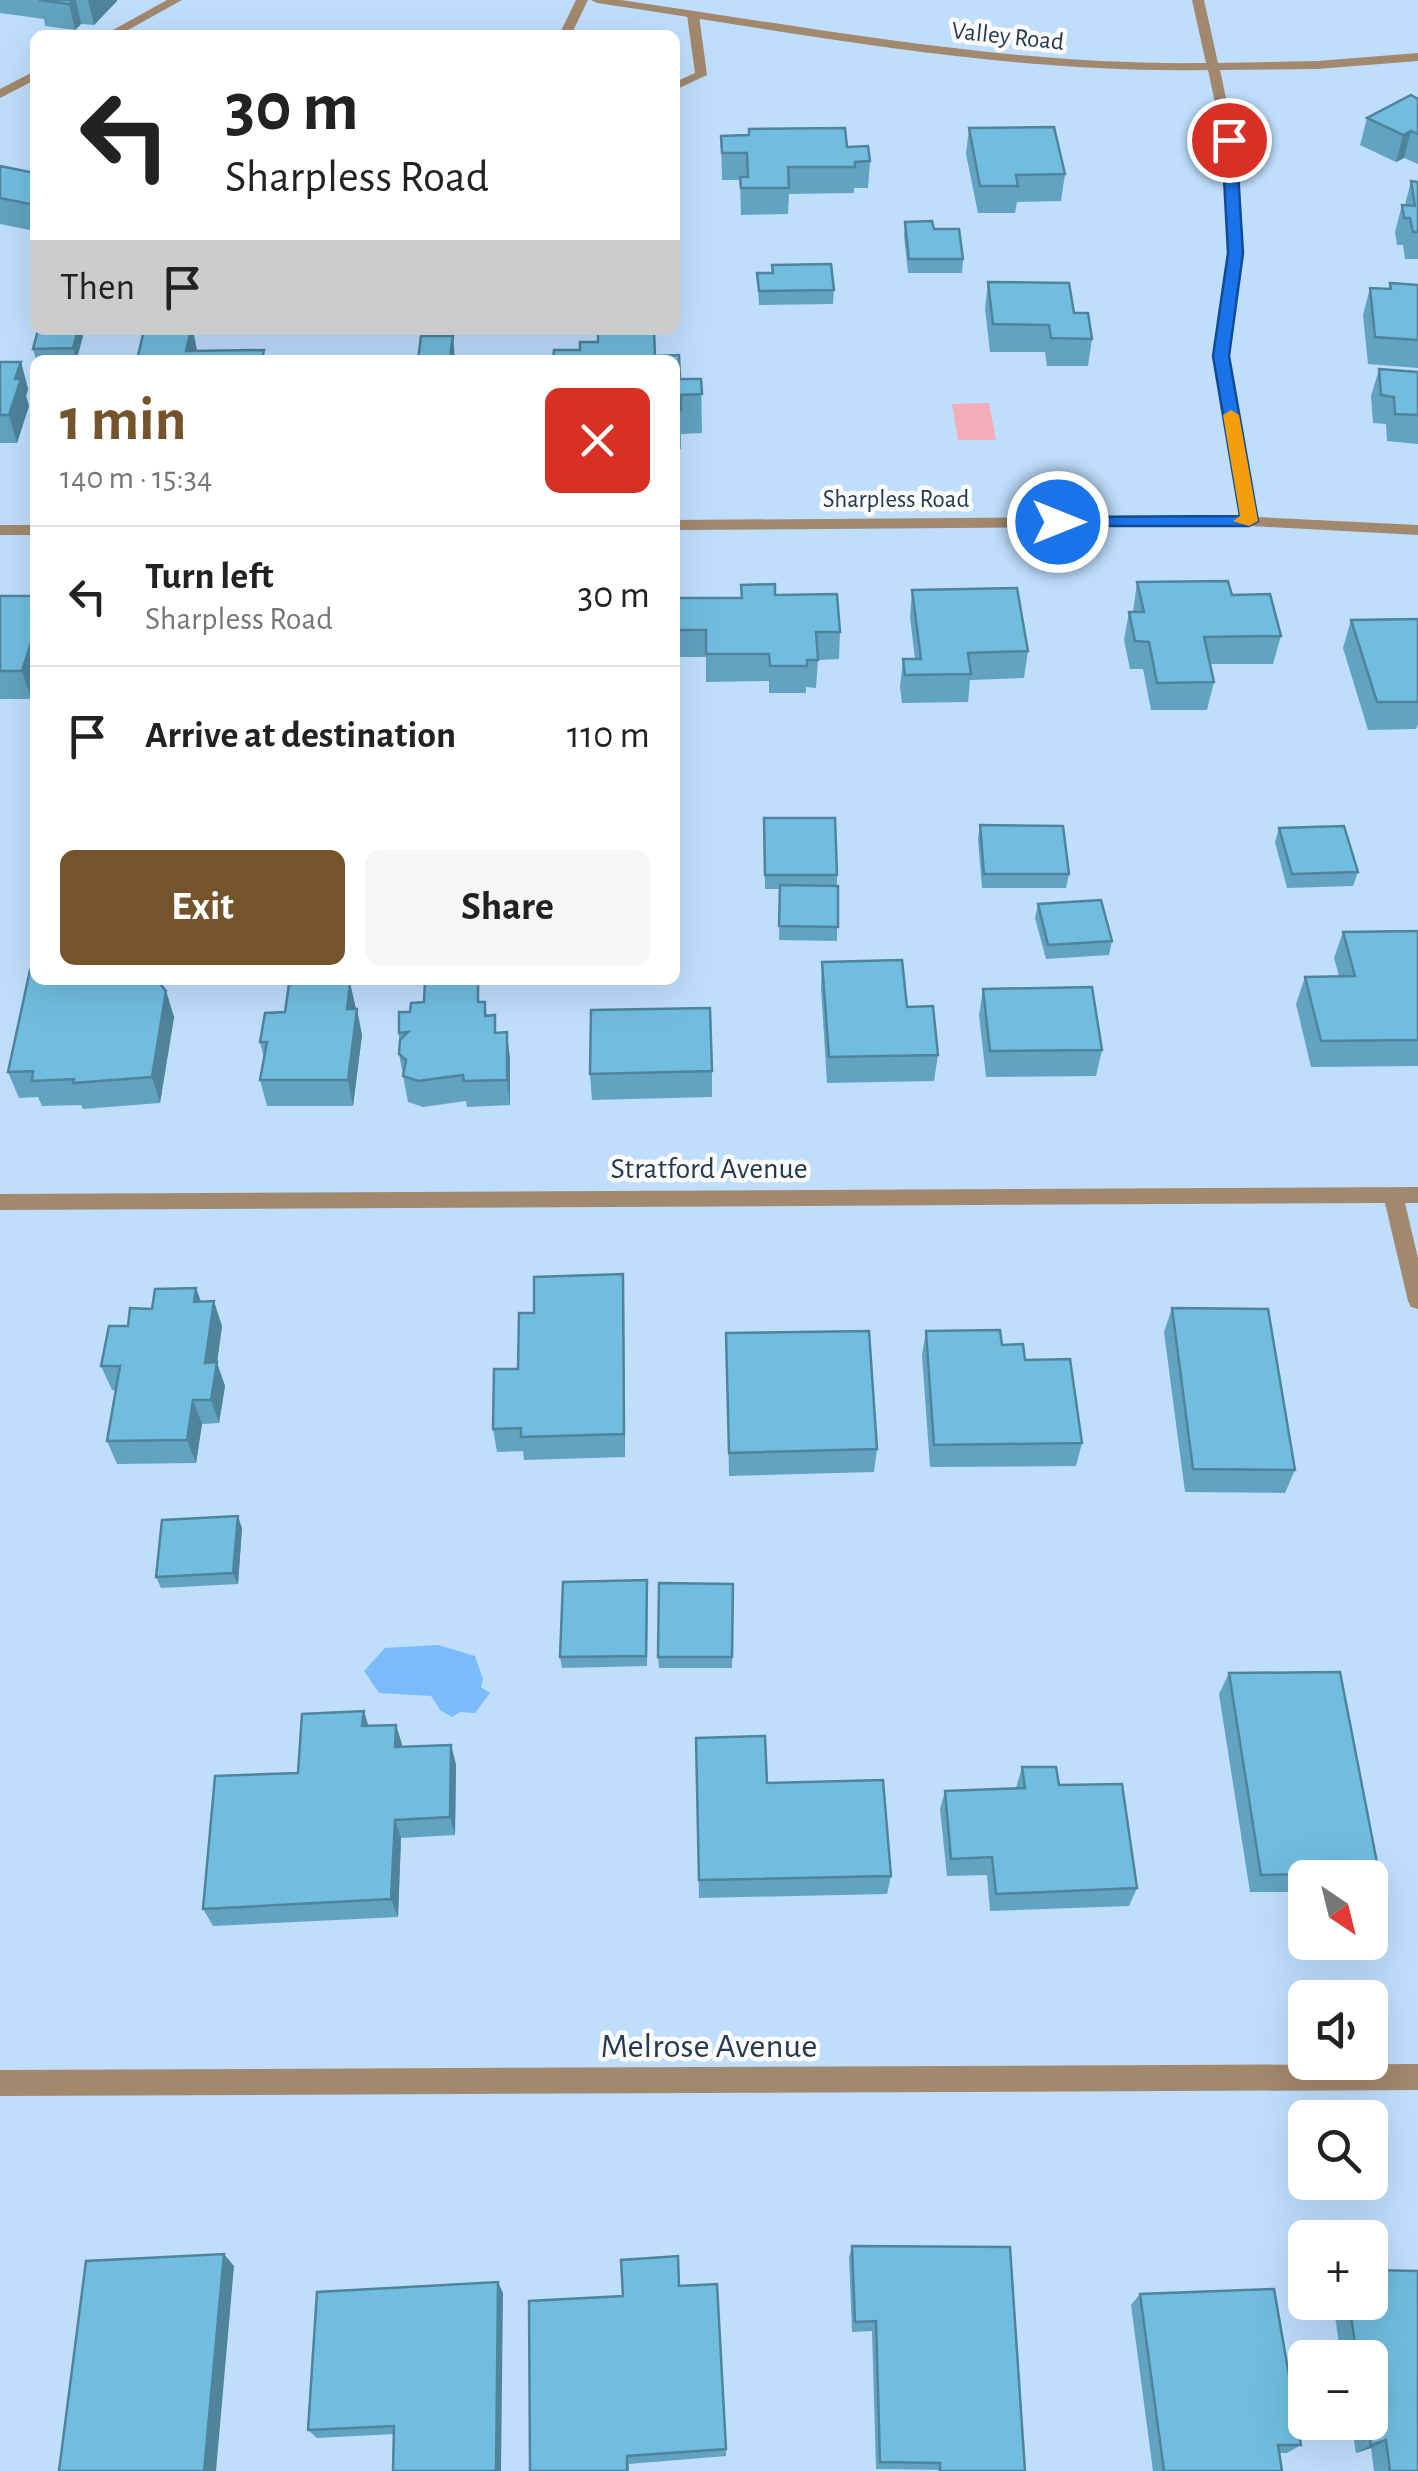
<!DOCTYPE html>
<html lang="en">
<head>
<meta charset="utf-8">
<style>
  :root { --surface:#fff; --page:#f6f6f6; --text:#222; --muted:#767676; --line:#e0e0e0; --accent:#75532b }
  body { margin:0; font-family:"Alegreya Sans",sans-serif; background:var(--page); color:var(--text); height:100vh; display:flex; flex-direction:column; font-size:38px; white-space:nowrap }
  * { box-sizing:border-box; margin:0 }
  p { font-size:32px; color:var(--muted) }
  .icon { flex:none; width:55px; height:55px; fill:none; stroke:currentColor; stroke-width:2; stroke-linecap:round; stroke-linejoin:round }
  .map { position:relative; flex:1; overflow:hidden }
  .drawer { position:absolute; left:30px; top:355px; width:650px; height:630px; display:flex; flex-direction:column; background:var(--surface); border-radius:15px; box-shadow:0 10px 40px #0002 }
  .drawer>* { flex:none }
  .guide { position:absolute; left:30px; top:30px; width:650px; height:305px; border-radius:15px; box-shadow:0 10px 40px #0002; background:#fff; color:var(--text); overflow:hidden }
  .needle { width:65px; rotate:145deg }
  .tools { position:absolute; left:1288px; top:1860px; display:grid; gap:20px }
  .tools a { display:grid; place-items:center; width:100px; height:100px; border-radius:15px; background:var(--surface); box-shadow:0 10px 40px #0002; font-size:50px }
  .pin { position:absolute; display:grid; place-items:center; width:85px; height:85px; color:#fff; margin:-42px; border:5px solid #fff; border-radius:50%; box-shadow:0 2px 10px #0007 }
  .me { position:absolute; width:110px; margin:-55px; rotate:90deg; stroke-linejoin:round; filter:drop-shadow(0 0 8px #0008) }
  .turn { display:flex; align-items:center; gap:35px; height:210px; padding:0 30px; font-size:45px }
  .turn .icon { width:130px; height:130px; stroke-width:2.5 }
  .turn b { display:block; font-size:70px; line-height:85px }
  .then { display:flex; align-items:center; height:95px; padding:0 30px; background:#0003; gap:20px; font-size:38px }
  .round { display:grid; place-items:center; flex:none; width:105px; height:105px; border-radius:15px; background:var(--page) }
  .summary { display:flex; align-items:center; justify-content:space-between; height:170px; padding:0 30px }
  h1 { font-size:60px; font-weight:700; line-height:75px; color:var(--accent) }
  .button { display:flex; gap:20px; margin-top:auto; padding:20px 30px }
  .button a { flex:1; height:115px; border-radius:15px; background:var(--accent); color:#fff; font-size:40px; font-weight:700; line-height:115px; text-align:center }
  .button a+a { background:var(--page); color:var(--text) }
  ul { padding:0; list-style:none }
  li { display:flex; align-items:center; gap:30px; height:140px; padding:0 30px; border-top:2px solid var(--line) }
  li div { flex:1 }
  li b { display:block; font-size:38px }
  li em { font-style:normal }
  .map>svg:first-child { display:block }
</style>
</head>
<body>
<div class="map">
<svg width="1418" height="2471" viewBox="0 0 1418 2471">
  <rect width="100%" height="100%" fill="#bfdefd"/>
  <!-- green -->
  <path fill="#f4adb8" d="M 989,403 L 996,440 L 958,440 L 952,404 Z"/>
  <!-- water -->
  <path fill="#7abcfb" d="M 438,1645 L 475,1656 L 483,1679 L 481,1687 L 490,1693 L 475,1713 L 460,1712 L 452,1717 L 441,1711 L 431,1696 L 379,1693 L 364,1671 L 385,1648 Z"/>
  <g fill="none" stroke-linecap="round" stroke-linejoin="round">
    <!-- lane -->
    <path fill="#a2886c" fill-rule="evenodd" d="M 576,0 L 588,0 L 571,35 L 559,35 Z
      M 693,12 L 699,15 L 707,75 L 675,90 L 675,82 L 695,73 L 687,15 Z"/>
    <!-- street -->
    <path fill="#a2886c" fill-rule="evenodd" d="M 167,0 L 182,0 L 119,35 L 104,35 Z
      M 591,0 L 621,0 C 815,28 1010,66 1206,63 L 1192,0 L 1204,0 L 1218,63 L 1317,61 L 1418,53 L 1418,61 L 1317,69 L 1220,70 L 1235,140 L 1243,253 L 1228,356 L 1256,517 L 1418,525 L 1418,535 L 1249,526 L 675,530 L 675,520 L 1241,516 L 1214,356 L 1229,253 L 1223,140 L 1208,70 C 1003,74 799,33 597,3 Z
      M 35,71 L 35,80 L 0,98 L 0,89 Z
      M 0,525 L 35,525 L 35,535 L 0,535 Z
      M 1418,1187 L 1418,1203 L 1405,1203 L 1418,1258 L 1418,1309 L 1411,1307 L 1408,1301 L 1385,1203 L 0,1210 L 0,1194 Z
      M 1418,2064 L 1418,2090 L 0,2096 L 0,2070 Z"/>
  </g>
  <!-- wall -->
  <path fill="#61a3c0" d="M 0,0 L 117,0 L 117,1 L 94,25 L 81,24 L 75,30 L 45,26 L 44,19 L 0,13 Z
    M 1418,99 L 1418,164 L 1404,158 L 1396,162 L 1360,145 L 1367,118 Z
    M 969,128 L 1065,174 L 1061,201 L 1017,202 L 1015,213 L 978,213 L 966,154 Z
    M 721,136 L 847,147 L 870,161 L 868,188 L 854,188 L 854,193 L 789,194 L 788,214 L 741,215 L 740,180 L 722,180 Z
    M 0,166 L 35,173 L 35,231 L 0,224 Z
    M 1411,181 L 1418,182 L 1418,259 L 1405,259 L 1403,245 L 1397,245 L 1395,232 L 1402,205 L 1405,205 Z
    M 905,222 L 934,229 L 963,259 L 962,273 L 908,273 L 904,236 Z
    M 757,273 L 772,273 L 834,290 L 833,304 L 759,305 Z
    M 988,282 L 1074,313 L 1092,339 L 1088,366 L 1047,366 L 1045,352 L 990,352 L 985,309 Z
    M 1390,283 L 1418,285 L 1418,368 L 1368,364 L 1363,315 L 1370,288 L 1388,289 Z
    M 598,330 L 654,330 L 655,356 L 679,355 L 680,379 L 701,379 L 702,433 L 681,434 L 681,449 L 675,449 L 675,360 L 553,360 L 554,350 L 580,350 L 580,342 L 598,342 Z
    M 84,332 L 77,360 L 36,360 L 33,349 Z
    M 0,362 L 21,362 L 28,389 L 26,396 L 29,406 L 17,443 L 0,443 Z
    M 1379,369 L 1418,372 L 1418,444 L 1387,441 L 1386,424 L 1373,423 L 1371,396 Z
    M 1137,582 L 1232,595 L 1281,636 L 1273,664 L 1210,664 L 1214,682 L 1207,710 L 1151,710 L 1143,669 L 1130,669 L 1124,640 L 1129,612 L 1133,612 Z
    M 741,585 L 775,595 L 840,632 L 839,659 L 818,660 L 816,688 L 806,687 L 806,693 L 769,693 L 769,681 L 706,682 L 706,657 L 675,657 L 675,598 L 741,598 Z
    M 912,590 L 1028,651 L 1024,678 L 970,680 L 968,702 L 902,703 L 900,687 L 903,659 L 915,659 L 910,617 Z
    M 0,596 L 31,699 L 0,699 Z
    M 1418,619 L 1418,724 L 1416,729 L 1368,730 L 1343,648 L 1351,620 Z
    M 980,825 L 1069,874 L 1066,888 L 982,888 L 978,839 Z
    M 1279,828 L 1358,872 L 1353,886 L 1287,888 L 1275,842 Z
    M 764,832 L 837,875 L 837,941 L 779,940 L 780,889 L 765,889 Z
    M 1038,904 L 1112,941 L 1109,955 L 1046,959 L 1035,918 Z
    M 1418,931 L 1418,1066 L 1311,1067 L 1296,1004 L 1305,977 L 1339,976 L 1334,958 L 1343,932 Z
    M 822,962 L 907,1007 L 938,1055 L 934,1081 L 827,1083 L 821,988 Z
    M 350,983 L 362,1035 L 353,1106 L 267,1106 L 260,1080 L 264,1058 L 260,1042 L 285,1012 Z
    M 983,989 L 1102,1050 L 1096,1076 L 986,1077 L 979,1015 Z
    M 166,991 L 174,1017 L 160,1103 L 83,1109 L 81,1105 L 42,1106 L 38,1097 L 19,1098 L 8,1072 Z
    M 481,1002 L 510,1058 L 510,1105 L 467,1107 L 466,1101 L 423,1107 L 408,1102 L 399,1054 L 399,1033 Z
    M 712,1071 L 712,1097 L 592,1100 L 590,1074 Z
    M 623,1274 L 625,1457 L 524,1460 L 523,1451 L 497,1452 L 493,1429 L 518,1369 L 534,1313 Z
    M 201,1302 L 222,1326 L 217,1363 L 225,1386 L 219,1423 L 202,1424 L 196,1463 L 117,1464 L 107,1441 L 116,1390 L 112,1390 L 101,1366 L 128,1326 L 152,1309 Z
    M 1172,1308 L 1295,1470 L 1285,1493 L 1185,1492 L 1164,1332 Z
    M 926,1331 L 1002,1345 L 1025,1360 L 1082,1443 L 1076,1466 L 930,1467 L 922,1355 Z
    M 726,1333 L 877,1449 L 874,1472 L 729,1476 Z
    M 242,1528 L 238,1584 L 161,1588 L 156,1577 Z
    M 733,1584 L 732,1668 L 659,1668 L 658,1657 Z
    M 648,1591 L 647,1666 L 562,1668 L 560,1657 Z
    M 1229,1673 L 1379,1873 L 1370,1885 L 1370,1878 L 1305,1878 L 1305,1892 L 1250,1892 L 1219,1694 Z
    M 396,1725 L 402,1747 L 456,1764 L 455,1835 L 401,1838 L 398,1917 L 213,1926 L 203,1909 L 298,1773 L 369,1726 Z
    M 696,1738 L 767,1783 L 891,1876 L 887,1894 L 699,1898 Z
    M 1022,1767 L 1059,1785 L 1137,1888 L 1129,1906 L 990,1911 L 987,1875 L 947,1876 L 940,1809 L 945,1791 L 1016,1788 Z
    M 852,2246 L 1025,2471 L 876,2469 L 872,2331 L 852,2332 L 849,2257 Z
    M 679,2286 L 726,2449 L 726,2456 L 629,2464 L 629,2471 L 530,2471 L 623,2296 Z
    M 503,2293 L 394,2434 L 317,2438 L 308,2430 Z
    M 1140,2294 L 1301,2445 L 1287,2453 L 1279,2453 L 1282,2471 L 1153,2471 L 1131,2305 Z
    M 1333,2302 L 1370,2302 L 1418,2471 L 1374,2471 L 1371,2448 L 1356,2453 L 1351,2422 L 1370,2422 L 1370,2358 L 1341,2358 Z"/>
  <!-- shaded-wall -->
  <path fill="#4f849c" d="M 73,0 L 76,0 L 81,24 L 75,30 L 69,4 Z
    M 88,0 L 117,0 L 117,1 L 94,25 Z
    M 1411,131 L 1404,158 L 1396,162 L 1403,135 Z
    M 78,330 L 84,330 L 84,332 L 76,360 L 73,348 Z
    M 191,330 L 193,330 L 199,360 L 186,351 Z
    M 453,336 L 455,360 L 451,360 Z
    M 21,362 L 28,389 L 26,396 L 29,406 L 17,443 L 9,415 L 15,379 Z
    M 35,630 L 35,686 L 31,699 L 22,671 Z
    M 350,983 L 356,1009 L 347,1009 Z
    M 166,991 L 174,1017 L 160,1103 L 152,1077 Z
    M 357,1009 L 362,1035 L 353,1106 L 348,1080 Z
    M 507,1032 L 510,1058 L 510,1105 L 507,1080 Z
    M 623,1274 L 624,1299 L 625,1457 L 624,1434 Z
    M 196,1288 L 205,1312 L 194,1302 Z
    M 214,1301 L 222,1326 L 217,1363 L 225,1386 L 219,1423 L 211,1400 L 205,1363 Z
    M 193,1400 L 202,1424 L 196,1463 L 187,1440 Z
    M 238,1516 L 242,1528 L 238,1584 L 233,1573 Z
    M 364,1711 L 370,1731 L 362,1726 Z
    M 396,1725 L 402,1744 L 401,1767 L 395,1747 Z
    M 451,1745 L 456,1764 L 455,1835 L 450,1817 Z
    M 395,1820 L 401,1838 L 398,1917 L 391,1899 Z
    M 224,2254 L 234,2266 L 216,2471 L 204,2471 Z
    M 498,2282 L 503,2293 L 501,2471 L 496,2471 Z
    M 1386,2440 L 1371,2448 L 1356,2453 L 1371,2445 Z"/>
  <!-- building -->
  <path fill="#71bddf" stroke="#4f849c" stroke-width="2.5" d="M 39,0 L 73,0 L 69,4 Z
    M 346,32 L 345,35 L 249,35 L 249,33 Z
    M 1411,95 L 1418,99 L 1418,134 L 1411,131 L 1403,135 L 1367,118 Z
    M 1054,127 L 1065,174 L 1016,175 L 1018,186 L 980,186 L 969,128 Z
    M 845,128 L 847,147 L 868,146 L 870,161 L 855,162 L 855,167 L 788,167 L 789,188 L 741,188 L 740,177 L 748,177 L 747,153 L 722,153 L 721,136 L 749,135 L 749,129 Z
    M 0,166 L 35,173 L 35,205 L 0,198 Z
    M 1411,181 L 1418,182 L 1418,232 L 1413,232 L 1410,218 L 1404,218 L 1402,205 L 1415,206 Z
    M 932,221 L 934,229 L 959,229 L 963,259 L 909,259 L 905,222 Z
    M 831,264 L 834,290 L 759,291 L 757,273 L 773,273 L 772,265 Z
    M 988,282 L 1069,283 L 1074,313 L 1088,313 L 1092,339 L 1051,338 L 1049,325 L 993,324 Z
    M 1390,283 L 1418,285 L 1418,340 L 1375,337 L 1370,288 L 1391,289 Z
    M 38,330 L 78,330 L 73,348 L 33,349 Z
    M 144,330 L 191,330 L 186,351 L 264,350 L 262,360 L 137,360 Z
    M 598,330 L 654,330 L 655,356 L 679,355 L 680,379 L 701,379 L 702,394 L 681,395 L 681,410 L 675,410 L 675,360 L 553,360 L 554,350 L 580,350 L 580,342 L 598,342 Z
    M 421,336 L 453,336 L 450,359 L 458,360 L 369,360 L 418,360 Z
    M 0,362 L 21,362 L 15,379 L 21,379 L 9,415 L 0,415 Z
    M 1379,369 L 1418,372 L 1418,415 L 1395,414 L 1394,397 L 1381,395 Z
    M 1228,581 L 1232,595 L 1270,594 L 1281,636 L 1204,637 L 1214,682 L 1157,683 L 1149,642 L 1135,641 L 1129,612 L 1144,612 L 1137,582 Z
    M 775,584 L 775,595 L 837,594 L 840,632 L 816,632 L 818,660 L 807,660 L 807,666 L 770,666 L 769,654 L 706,654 L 706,630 L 675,630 L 675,598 L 742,598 L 741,585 Z
    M 1017,588 L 1028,651 L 968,653 L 971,674 L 905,675 L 903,659 L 921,659 L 912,590 Z
    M 0,596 L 35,596 L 35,630 L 22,671 L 0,671 Z
    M 1418,619 L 1418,702 L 1377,702 L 1351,620 Z
    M 764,818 L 835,818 L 837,875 L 765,875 Z
    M 980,825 L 1063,826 L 1069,874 L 984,874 Z
    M 1344,826 L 1358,872 L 1292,874 L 1279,828 Z
    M 780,885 L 838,886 L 838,927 L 779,926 Z
    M 1101,900 L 1112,941 L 1048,945 L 1038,904 Z
    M 1418,931 L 1418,1040 L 1321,1041 L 1305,977 L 1355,976 L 1343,932 Z
    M 902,960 L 907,1007 L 933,1006 L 938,1055 L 829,1057 L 822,962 Z
    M 30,970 L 35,970 L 35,980 L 157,980 L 166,991 L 152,1077 L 73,1083 L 74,1079 L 32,1081 L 33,1071 L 8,1072 Z
    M 425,980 L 478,980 L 478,1002 L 485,1002 L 485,1016 L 495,1015 L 495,1033 L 507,1032 L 507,1080 L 464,1081 L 463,1075 L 418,1081 L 403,1076 L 406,1060 L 399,1054 L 400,1040 L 408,1032 L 399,1033 L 399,1012 L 410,1012 L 411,1003 L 424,1002 Z
    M 350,983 L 347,1009 L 357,1009 L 348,1080 L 260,1080 L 267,1042 L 260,1042 L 265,1013 L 285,1012 L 289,984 Z
    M 1092,987 L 1102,1050 L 990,1051 L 983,989 Z
    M 710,1008 L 712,1071 L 590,1074 L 591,1010 Z
    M 623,1274 L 624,1434 L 521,1437 L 521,1428 L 493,1429 L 494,1369 L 518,1369 L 519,1313 L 534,1313 L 534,1277 Z
    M 196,1288 L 194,1302 L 214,1301 L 205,1363 L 217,1362 L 211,1400 L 193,1400 L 187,1440 L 107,1441 L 120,1366 L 101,1366 L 109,1326 L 128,1326 L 130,1308 L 152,1309 L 155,1289 Z
    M 1172,1308 L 1268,1309 L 1295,1470 L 1193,1469 Z
    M 1000,1330 L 1002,1345 L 1023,1344 L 1025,1360 L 1070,1359 L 1082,1443 L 934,1445 L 926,1331 Z
    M 869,1331 L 877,1449 L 729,1453 L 726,1333 Z
    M 238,1516 L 233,1573 L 156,1577 L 162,1520 Z
    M 647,1580 L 646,1656 L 560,1657 L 563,1582 Z
    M 659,1583 L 733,1584 L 732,1657 L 658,1657 Z
    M 1340,1672 L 1379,1873 L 1261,1875 L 1229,1673 Z
    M 364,1711 L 362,1726 L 396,1725 L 395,1747 L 451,1745 L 450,1817 L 395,1820 L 391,1899 L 203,1909 L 215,1776 L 298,1773 L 302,1714 Z
    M 765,1736 L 767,1783 L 883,1780 L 891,1876 L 699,1880 L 696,1738 Z
    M 1022,1767 L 1056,1767 L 1059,1785 L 1122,1784 L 1137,1888 L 996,1894 L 992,1857 L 951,1859 L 945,1791 L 1025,1788 Z
    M 852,2246 L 1010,2247 L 1025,2471 L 940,2471 L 940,2463 L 880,2462 L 876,2321 L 855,2322 Z
    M 224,2254 L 204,2471 L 59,2471 L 86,2261 Z
    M 678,2256 L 679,2286 L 717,2284 L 726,2449 L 627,2456 L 627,2471 L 530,2471 L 529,2301 L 623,2296 L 621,2260 Z
    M 1370,2270 L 1418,2271 L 1418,2471 L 1390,2471 L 1386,2440 L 1371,2445 L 1367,2422 L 1370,2422 L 1370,2358 L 1357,2358 L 1349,2302 L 1370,2302 Z
    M 498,2282 L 496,2471 L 393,2471 L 394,2426 L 308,2430 L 317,2292 Z
    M 1274,2289 L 1301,2445 L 1278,2445 L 1282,2471 L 1164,2471 L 1140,2294 Z"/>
  <!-- route -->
  <path fill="#1a73e8" stroke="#114b97" stroke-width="2.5" d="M 1229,136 L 1236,140 L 1243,253 L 1229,356 L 1258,521 L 1249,526 L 1052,526 L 1052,519 L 1058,517 L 1240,516 L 1213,356 L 1228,253 L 1222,140 Z"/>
  <!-- slow -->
  <path fill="#f59e0b" d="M 1231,410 L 1239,415 L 1258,521 L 1249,526 L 1233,521 L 1240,516 L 1223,415 Z"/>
  <g text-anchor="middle" stroke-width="9" stroke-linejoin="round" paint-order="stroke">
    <!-- far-street labels -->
    <g font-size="25" fill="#253a4f" stroke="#fbfbfb">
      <text transform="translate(1008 35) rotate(6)" y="9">Valley Road</text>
      <text x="896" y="507">Sharpless Road</text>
    </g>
    <!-- street labels -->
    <g font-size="30" fill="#253a4f" stroke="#fbfbfb">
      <text x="709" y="1178">Stratford Avenue</text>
    </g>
    <!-- near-street labels -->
    <g font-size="35" fill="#253a4f" stroke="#fbfbfb">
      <text x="709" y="2057">Melrose Avenue</text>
    </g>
  </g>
</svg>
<div class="tools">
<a><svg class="needle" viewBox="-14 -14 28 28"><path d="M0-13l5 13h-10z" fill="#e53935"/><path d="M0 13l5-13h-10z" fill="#767676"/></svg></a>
<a><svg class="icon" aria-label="sound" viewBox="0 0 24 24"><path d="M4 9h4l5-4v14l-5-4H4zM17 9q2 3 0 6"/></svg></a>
<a><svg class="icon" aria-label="search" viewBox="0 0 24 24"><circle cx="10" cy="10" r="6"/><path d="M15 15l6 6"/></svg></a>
<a>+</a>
<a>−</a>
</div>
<div class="pin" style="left:1229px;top:140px;background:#d93025"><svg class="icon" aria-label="arrive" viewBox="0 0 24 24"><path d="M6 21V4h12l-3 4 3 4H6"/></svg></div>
<svg class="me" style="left:1058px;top:522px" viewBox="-20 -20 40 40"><circle r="17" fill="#1a73e8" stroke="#fff" stroke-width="3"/><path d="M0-11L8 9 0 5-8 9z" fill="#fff"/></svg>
<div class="guide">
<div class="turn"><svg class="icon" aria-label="left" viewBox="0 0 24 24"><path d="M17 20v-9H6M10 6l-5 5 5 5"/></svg><div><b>30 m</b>Sharpless Road</div></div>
<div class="then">Then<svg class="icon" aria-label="arrive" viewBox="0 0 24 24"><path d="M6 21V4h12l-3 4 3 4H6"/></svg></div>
</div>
<section class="drawer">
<div class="summary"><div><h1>1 min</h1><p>140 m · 15:34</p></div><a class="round" style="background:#d93025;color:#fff"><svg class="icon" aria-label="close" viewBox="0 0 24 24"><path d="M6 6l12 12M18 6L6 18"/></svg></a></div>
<ul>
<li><svg class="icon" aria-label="left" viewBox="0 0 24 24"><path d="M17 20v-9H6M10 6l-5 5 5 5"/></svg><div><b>Turn left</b><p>Sharpless Road</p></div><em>30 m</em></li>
<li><svg class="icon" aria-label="arrive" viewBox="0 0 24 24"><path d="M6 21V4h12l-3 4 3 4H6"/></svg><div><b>Arrive at destination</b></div><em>110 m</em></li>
</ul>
<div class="button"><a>Exit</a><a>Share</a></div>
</section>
</div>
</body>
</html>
